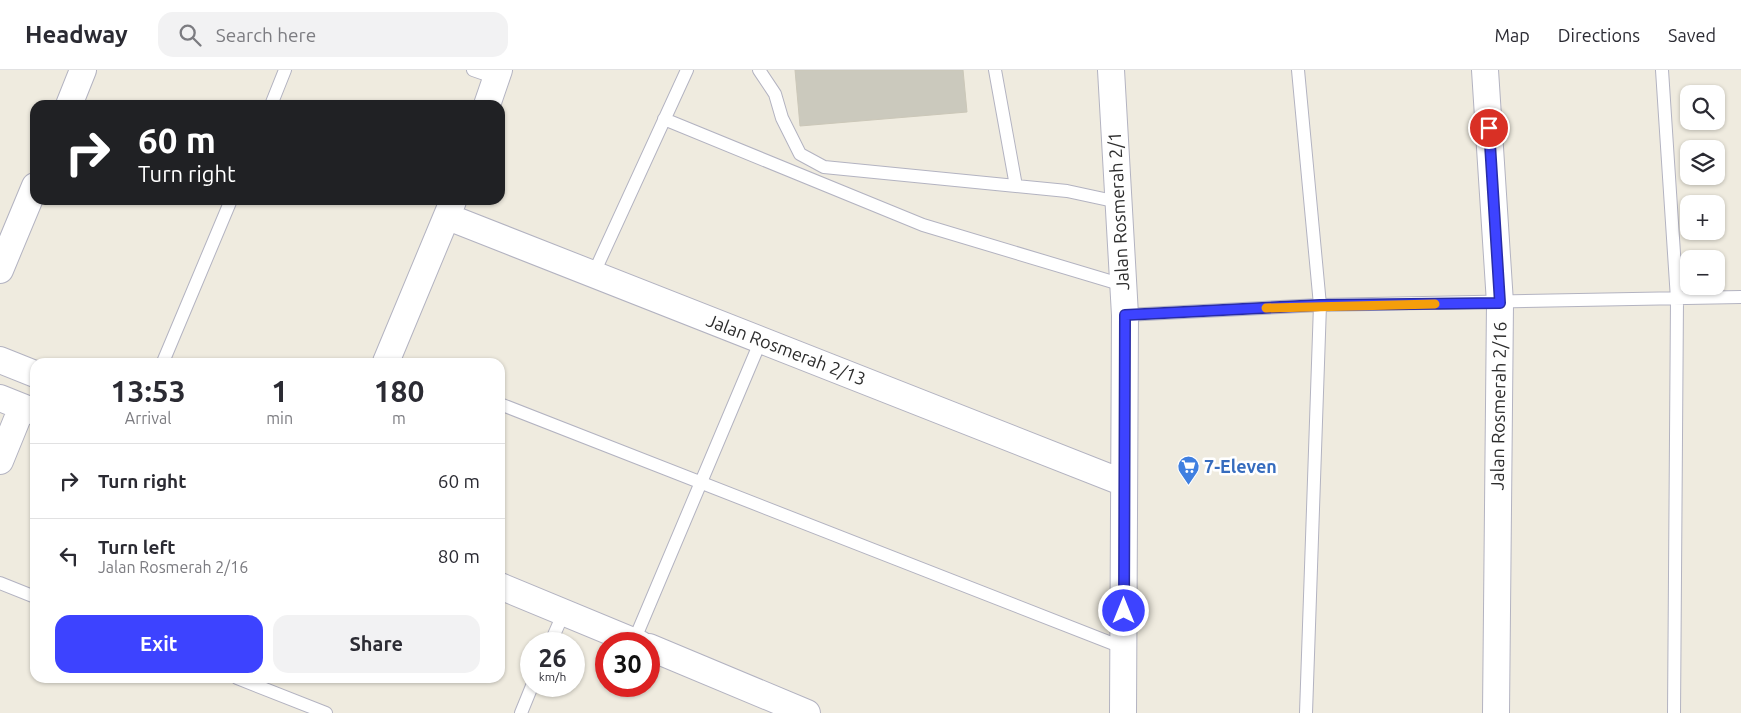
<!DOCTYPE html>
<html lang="en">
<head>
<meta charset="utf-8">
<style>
  :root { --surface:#fff; --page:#f2f2f3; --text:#2b2b33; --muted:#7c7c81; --line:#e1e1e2; --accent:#3d43ff }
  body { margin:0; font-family:Ubuntu,sans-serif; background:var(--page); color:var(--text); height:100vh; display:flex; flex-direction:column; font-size:19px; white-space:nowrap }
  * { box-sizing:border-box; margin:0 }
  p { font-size:16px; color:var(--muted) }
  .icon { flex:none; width:28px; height:28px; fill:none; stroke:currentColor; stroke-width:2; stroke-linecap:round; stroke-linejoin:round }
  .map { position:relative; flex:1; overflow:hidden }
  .panel { position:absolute; left:30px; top:288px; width:475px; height:325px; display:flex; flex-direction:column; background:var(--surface); border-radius:15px; box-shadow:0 1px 4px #0004 }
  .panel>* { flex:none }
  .banner { position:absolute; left:30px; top:30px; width:475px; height:105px; border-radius:15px; box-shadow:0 1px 4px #0004; background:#202124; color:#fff; overflow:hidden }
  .tools { position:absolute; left:1680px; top:15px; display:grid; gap:10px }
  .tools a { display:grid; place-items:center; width:45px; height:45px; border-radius:10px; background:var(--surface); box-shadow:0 1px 4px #0004; font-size:25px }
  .speed { position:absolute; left:520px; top:562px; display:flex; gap:10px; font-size:25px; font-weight:700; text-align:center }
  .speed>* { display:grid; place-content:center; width:65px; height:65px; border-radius:50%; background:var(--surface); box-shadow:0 1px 4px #0004; line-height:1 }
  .speed small { font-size:12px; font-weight:400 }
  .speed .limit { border:8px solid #d22; background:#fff; color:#111 }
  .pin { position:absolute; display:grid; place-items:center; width:42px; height:42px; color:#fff; margin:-21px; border:2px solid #fff; border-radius:50%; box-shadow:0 1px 5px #0007 }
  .me { position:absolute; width:55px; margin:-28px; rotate:0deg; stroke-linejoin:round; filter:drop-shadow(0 0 4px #0008) }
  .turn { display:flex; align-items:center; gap:18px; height:105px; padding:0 25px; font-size:22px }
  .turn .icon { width:65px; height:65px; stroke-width:2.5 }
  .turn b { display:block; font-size:35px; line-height:42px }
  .eta { display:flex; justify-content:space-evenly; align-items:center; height:85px; text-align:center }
  .eta b { font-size:30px; font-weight:700; line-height:35px }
  .primary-button { display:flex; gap:10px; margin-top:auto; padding:10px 25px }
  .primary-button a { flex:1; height:58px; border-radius:15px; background:var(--accent); color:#fff; font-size:20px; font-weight:700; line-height:58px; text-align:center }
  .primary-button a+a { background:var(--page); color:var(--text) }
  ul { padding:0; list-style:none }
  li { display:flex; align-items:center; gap:15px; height:75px; padding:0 25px; border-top:1px solid var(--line) }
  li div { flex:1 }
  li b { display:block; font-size:19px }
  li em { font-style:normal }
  header { display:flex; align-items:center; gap:30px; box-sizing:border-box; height:70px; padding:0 25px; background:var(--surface); border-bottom:1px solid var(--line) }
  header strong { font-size:24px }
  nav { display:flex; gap:28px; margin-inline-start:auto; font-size:18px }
  .search { width:350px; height:45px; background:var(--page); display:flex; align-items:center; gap:12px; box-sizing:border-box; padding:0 18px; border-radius:15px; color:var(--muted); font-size:19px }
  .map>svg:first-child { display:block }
</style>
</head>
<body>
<header>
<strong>Headway</strong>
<div class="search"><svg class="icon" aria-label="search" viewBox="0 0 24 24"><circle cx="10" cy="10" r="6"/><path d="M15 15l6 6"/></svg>Search here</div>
<nav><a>Map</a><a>Directions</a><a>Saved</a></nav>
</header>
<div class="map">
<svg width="1741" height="643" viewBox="0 0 1741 643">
  <rect width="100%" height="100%" fill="#efebdf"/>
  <!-- building -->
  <path fill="#cbc9bd" stroke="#cbc7b8" d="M 795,0 L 963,0 L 967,42 L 800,56 Z"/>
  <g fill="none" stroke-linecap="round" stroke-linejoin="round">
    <defs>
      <path id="lane" d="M 473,0 L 496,8
        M 759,0 L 775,24 L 782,48 L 800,84 L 824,97 L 1016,116
        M 995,0 L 1016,116 L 1067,121 L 1118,132
        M 1298,0 L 1320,235 L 1306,643
        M 1662,0 L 1677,229 L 1674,643
        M 271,35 L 285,0
        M 664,49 L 923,155 L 1123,215
        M 593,205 L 687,0
        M 1125,245 L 1320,235 L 1741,227
        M 163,292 L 231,130
        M 500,334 L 1124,578
        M 0,513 L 35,527
        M 634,571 L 761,270
        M 550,574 L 564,542
        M 237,608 L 326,643
        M 521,643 L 532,616"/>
      <path id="street" d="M 1111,0 L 1125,245 L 1123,643
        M 1485,0 L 1500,233 L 1496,643
        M 69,35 L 83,0
        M 487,35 L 499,0
        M 448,147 L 1124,413
        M 0,200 L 35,116
        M 0,290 L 35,304
        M 386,292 L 453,131
        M 0,328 L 35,342
        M 0,391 L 22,337
        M 500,516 L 640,574
        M 649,577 L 807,643"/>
    </defs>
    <!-- lane casing -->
    <use href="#lane" stroke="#b3b3c1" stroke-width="14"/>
    <!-- street casing -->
    <use href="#street" stroke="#b3b3c1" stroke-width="28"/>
    <!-- lane -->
    <use href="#lane" stroke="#fff" stroke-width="12"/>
    <!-- street -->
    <use href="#street" stroke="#fff" stroke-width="26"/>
  </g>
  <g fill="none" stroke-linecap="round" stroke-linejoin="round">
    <defs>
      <path id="route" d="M 1124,541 L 1125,245 L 1320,235 L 1500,233 L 1489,58"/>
    </defs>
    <!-- route casing -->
    <use href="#route" stroke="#282ca6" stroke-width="12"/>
    <!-- route -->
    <use href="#route" stroke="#3d43ff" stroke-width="9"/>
    <!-- slow -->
    <path stroke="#f59e0b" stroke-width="9" d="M 1266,238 L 1435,234"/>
  </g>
  <!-- icons -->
  <defs>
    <symbol id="supermarket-pin" viewBox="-11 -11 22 30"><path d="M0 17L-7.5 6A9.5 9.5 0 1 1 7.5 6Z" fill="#3f7fe0" stroke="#fff"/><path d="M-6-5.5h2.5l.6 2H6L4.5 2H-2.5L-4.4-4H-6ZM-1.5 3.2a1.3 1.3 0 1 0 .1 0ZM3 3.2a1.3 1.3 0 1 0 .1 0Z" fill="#fff"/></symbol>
  </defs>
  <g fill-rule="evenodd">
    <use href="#supermarket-pin" x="1176" y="384" width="25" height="34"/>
  </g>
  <g text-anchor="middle" stroke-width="5" stroke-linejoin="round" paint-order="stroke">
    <!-- street labels -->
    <g font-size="18" fill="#2d2d2d" stroke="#fff">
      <text transform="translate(1119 141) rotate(-93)" y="6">Jalan Rosmerah 2/1</text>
      <text transform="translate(786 280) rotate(21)" y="6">Jalan Rosmerah 2/13</text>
      <text transform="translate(1499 336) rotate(-89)" y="6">Jalan Rosmerah 2/16</text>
    </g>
    <!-- shop labels -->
    <g font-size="18" font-weight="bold" fill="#366cbe" stroke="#fff" text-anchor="start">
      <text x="1204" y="403">7-Eleven</text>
    </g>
  </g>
</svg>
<div class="tools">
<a><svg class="icon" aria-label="search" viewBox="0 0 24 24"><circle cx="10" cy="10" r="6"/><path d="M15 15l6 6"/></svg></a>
<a><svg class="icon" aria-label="layers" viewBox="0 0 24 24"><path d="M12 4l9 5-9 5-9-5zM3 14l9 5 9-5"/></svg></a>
<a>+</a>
<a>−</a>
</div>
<div class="speed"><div>26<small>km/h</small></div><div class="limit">30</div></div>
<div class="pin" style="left:1489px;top:58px;background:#d93025"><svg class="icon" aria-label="arrive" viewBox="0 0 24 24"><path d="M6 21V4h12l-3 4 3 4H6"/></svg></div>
<svg class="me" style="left:1124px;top:541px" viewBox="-20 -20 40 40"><circle r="17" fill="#3d43ff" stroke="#fff" stroke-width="3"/><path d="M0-11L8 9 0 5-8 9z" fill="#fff"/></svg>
<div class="banner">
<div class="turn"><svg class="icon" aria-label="right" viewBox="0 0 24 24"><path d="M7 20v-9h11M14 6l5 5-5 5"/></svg><div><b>60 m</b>Turn right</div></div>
</div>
<section class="panel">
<div class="eta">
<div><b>13:53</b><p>Arrival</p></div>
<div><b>1</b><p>min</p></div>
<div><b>180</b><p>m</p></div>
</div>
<ul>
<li><svg class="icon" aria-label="right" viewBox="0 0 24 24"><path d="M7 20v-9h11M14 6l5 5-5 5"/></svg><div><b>Turn right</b></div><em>60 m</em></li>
<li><svg class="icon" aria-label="left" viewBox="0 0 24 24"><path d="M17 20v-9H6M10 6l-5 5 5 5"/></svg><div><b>Turn left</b><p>Jalan Rosmerah 2/16</p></div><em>80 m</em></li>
</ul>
<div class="primary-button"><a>Exit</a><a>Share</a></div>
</section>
</div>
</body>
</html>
